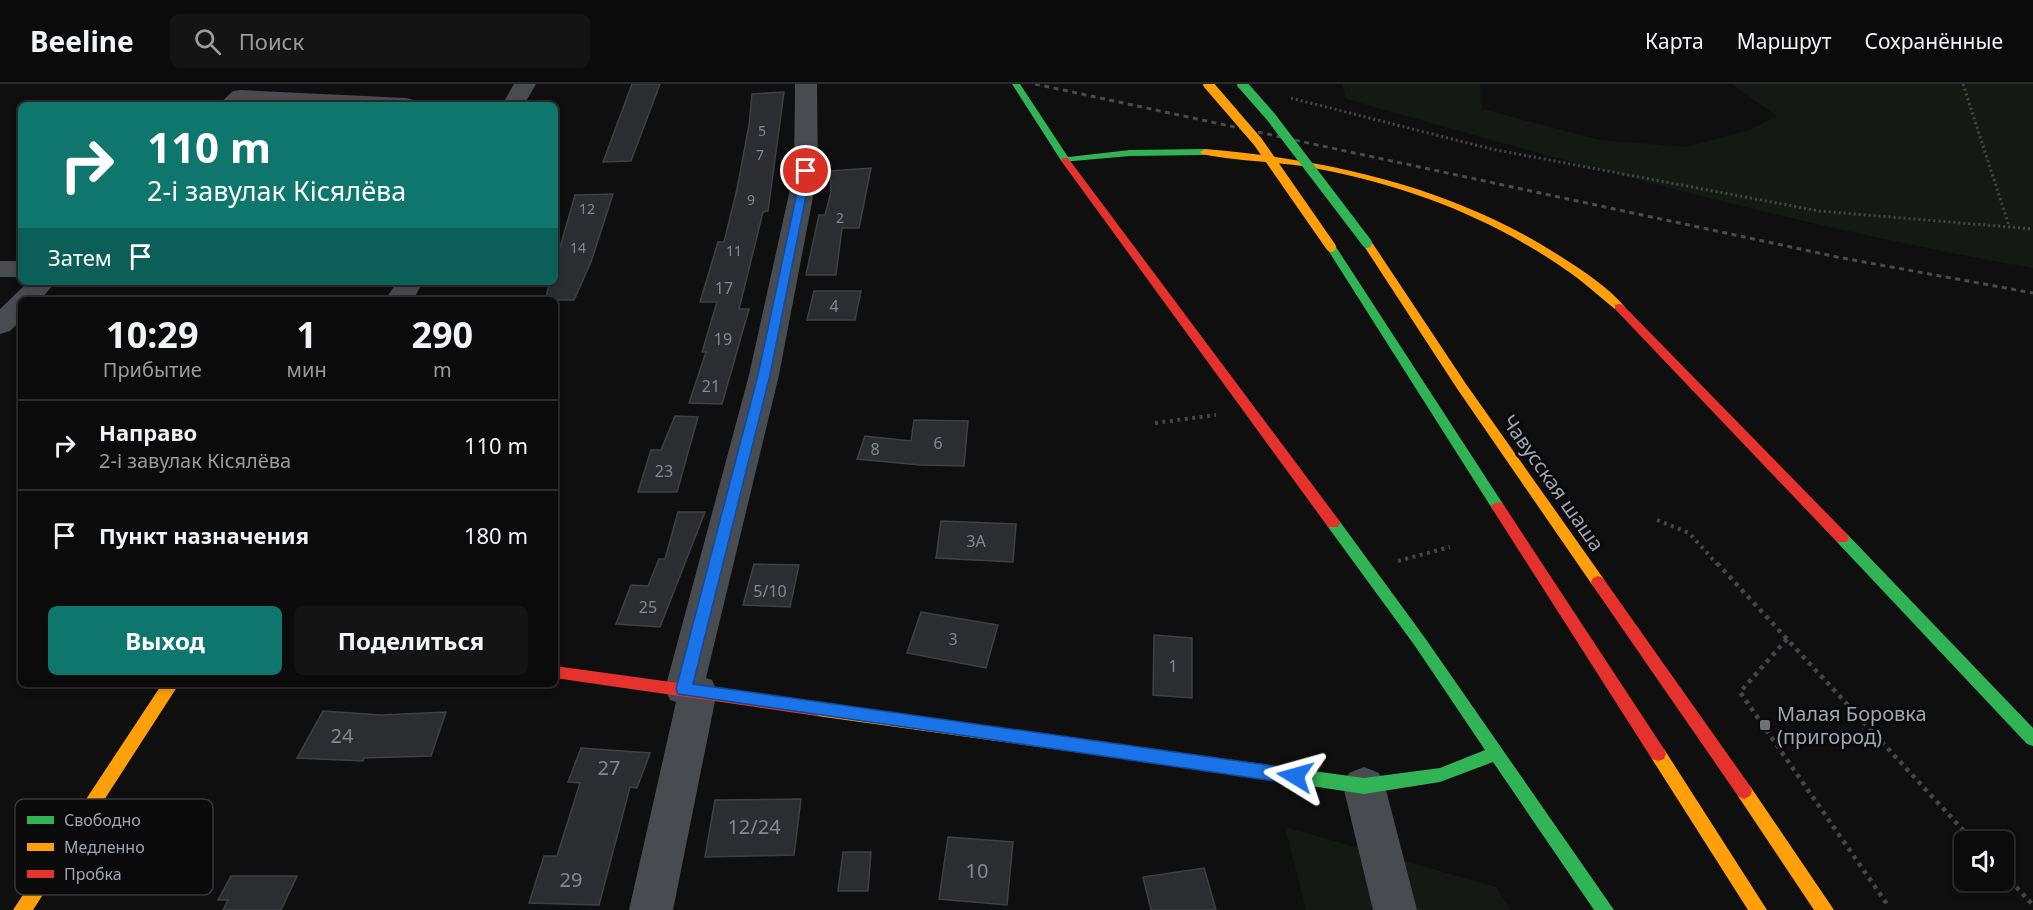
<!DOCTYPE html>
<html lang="ru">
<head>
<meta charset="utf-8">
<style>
  :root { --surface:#0b0b0c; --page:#141415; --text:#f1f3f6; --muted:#9a9b9d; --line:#2b2b2d; --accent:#0f766e }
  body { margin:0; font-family:"Noto Sans",sans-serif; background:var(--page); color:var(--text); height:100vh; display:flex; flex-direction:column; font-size:22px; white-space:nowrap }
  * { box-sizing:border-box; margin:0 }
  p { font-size:20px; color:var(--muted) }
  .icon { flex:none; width:33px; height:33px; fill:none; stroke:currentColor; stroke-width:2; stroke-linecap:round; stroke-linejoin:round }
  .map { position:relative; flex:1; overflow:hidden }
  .sheet { position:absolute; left:18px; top:213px; width:540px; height:390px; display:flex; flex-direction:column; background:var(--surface); border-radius:9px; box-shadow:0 3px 9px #0003,0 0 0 2px var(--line) }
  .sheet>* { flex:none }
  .top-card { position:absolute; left:18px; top:18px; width:540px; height:183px; border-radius:9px; box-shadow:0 3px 9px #0003,0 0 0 2px var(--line); background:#0f766e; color:#fff; overflow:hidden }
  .controls { position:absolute; left:1954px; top:747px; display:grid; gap:12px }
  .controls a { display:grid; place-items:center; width:60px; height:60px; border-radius:9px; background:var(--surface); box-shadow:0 3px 9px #0003,0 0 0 2px var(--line); font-size:30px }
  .pin { position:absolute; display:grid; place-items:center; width:51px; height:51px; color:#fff; margin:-26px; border:3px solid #fff; border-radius:50%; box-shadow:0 2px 6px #0007 }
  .me { position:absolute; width:66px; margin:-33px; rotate:278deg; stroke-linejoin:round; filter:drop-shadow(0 0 4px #0008) }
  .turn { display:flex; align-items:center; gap:21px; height:126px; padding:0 30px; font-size:27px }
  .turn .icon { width:78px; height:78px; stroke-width:2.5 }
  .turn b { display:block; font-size:42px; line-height:51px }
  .then { display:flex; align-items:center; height:57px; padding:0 30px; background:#0003; gap:12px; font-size:22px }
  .eta { display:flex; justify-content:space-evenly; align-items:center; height:102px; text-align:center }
  .eta b { font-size:36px; font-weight:700; line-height:42px }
  .primary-button { display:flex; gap:12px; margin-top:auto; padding:12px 30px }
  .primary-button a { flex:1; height:69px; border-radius:9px; background:var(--accent); color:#fff; font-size:24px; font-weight:700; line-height:69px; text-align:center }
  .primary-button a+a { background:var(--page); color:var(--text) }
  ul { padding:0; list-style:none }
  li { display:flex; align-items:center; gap:18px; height:90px; padding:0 30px; border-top:2px solid var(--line) }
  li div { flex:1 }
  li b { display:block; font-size:22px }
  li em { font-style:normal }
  header { display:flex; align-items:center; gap:36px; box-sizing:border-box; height:84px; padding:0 30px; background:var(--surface); border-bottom:2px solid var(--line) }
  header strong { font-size:28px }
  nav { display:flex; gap:33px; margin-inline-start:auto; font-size:21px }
  .search { width:420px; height:54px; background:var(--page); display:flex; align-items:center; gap:15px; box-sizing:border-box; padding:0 21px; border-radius:9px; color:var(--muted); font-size:22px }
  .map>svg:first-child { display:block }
</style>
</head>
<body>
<header>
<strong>Beeline</strong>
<div class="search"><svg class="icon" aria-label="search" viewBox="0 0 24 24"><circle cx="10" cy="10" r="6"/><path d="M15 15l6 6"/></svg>Поиск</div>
<nav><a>Карта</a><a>Маршрут</a><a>Сохранённые</a></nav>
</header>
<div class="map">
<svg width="2033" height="826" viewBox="0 0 2033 826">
  <rect width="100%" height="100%" fill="#0f0f10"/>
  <!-- green -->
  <path fill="#141914" d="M 1342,0 L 1480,0 L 1482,25 L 1600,56 L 1686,63 L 1749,46 L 1777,32 L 1732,0 L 2033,0 L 2033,184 C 1801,144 1572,79 1346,15 Z
    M 1285,743 L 1496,803 L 1511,826 L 1306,826 Z"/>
  <!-- building -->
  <path fill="#2c2d30" stroke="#3e4044" stroke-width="1.5" d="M 632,0 L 660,0 L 631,77 L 603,78 Z
    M 784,8 L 768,127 L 763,128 L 739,225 L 749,225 L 722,320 L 689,319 L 706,268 L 702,268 L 717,218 L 700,218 L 718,158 L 724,158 L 737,105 L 749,41 L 752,10 Z
    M 871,84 L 859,144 L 842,144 L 836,191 L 806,191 L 819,131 L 825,131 L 831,108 L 830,87 Z
    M 613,110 L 591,178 L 574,216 L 545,216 L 550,198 L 555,198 L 555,181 L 575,111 Z
    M 814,207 L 861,207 L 855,236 L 807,236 Z
    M 675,332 L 698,333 L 677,408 L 638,408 L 651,366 L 661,366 Z
    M 914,336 L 968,337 L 964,382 L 920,381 L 857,375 L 865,352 L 911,357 Z
    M 678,428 L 705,428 L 660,543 L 616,540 L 631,501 L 648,502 L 659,475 L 665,475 Z
    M 941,437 L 1016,440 L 1013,478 L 936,474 Z
    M 754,480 L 799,481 L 790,523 L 743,521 Z
    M 921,528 L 998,541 L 986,584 L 907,569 Z
    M 1154,551 L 1192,554 L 1192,614 L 1153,611 Z
    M 323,627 L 381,631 L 446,628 L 431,672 L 364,674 L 363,677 L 297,674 Z
    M 581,664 L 650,669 L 637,704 L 630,703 L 599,821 L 529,819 L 544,772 L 557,772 L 580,699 L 568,698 Z
    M 801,715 L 794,771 L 705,773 L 715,716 Z
    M 948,753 L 1013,758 L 1007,821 L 939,815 Z
    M 843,768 L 871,768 L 868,807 L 838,807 Z
    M 1204,784 L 1216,826 L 1151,826 L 1143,793 Z
    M 231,792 L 297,792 L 281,826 L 223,826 L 228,816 L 218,816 Z"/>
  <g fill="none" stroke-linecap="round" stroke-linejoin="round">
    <!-- path-far2 -->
    <path stroke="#44464a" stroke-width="3" stroke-dasharray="2 3" stroke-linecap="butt" d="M 1963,0 L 2009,142
      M 1291,14 L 1491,65 L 1819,127 L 2033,145"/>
    <!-- path-far1 -->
    <path stroke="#44464a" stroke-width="4" stroke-dasharray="3 4.5" stroke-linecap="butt" d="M 1155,339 L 1216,331
      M 1657,436 L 1689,449 L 1718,481
      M 1398,477 L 1450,463"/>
    <!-- path -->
    <path stroke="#44464a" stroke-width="4.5" stroke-dasharray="4 5" stroke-linecap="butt" d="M 1717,479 L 1974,758
      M 1787,555 L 1740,608 L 1887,820
      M 2004,790 L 2033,821"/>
    <!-- street -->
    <path fill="#484b4f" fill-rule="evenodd" d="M 514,0 L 536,0 L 524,21 L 502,21 Z
      M 795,0 L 817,0 L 818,87 L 779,291 L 706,594 L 712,596 L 717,607 L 673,826 L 629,826 L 676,618 L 670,616 L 665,605 L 749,291 L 794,87 Z
      M 241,6 L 406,14 L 414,16 L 417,21 L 246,19 L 218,21 L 233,7 Z
      M 0,177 L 21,177 L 21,193 L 0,193 Z
      M 28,198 L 56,198 L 40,216 L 21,216 L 21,236 L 10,247 L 0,250 L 0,225 Z
      M 397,198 L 423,198 L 413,216 L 385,216 Z
      M 1364,683 L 1379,689 L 1385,702 L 1417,826 L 1373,826 L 1343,702 L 1349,689 Z"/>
    <!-- fast -->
    <path fill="#30b455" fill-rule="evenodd" d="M 1012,0 L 1020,0 L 1068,73 L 1130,66 L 1205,65 L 1210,68 L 1205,71 L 1130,72 L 1062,78 Z
      M 1331,160 L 1336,163 L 1503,420 L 1505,423 L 1503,426 L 1493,426 L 1326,163 Z
      M 1333,434 L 1338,435 L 1425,554 L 1614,826 L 1594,826 L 1493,678 L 1440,698 L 1364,710 L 1140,676 L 1138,671 L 1140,666 L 1146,664 L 1364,694 L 1440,684 L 1485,666 L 1415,562 L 1328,443 L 1326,439 L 1328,435 Z
      M 1842,449 L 1847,450 L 2033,644 L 2033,662 L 2027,660 L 1837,458 L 1835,454 L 1837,450 Z"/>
    <!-- slow -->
    <path fill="#ff9f0a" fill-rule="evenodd" d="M 1205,65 C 1331,76 1452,103 1560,172 C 1582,186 1608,203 1625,223 L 1619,226 L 1615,225 C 1600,213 1585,199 1569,188 C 1494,135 1409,102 1319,85 C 1280,77 1239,78 1202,70 L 1200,68 Z
      M 1367,156 L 1371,157 L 1466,300 L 1603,494 L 1605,498 L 1603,502 L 1593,502 L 1458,306 L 1362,159 Z
      M 162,600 L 179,600 L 33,826 L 13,826 Z
      M 817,618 L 1146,664 L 1152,666 L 1154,671 L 1152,676 L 1146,678 L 817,632 L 811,630 L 809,625 L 811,620 Z
      M 1658,663 L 1664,665 L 1767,826 L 1748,826 L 1652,675 L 1650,670 L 1652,665 Z
      M 1744,699 L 1750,702 L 1834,826 L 1814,826 L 1738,712 L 1736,707 L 1738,702 Z"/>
    <!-- jam -->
    <path fill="#e5322d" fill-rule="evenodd" d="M 1062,74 L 1068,74 L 1338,435 L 1340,439 L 1338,443 L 1328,443 L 1062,78 Z
      M 1619,220 L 1623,221 L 1847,450 L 1849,454 L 1847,458 L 1837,458 L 1615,225 L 1615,221 Z
      M 1498,418 L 1503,420 L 1664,665 L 1666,670 L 1664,675 L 1658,677 L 1652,675 L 1493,426 L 1491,423 L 1493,420 Z
      M 1598,492 L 1603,494 L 1750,702 L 1752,707 L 1750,712 L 1744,715 L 1738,712 L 1593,502 L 1591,498 L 1593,494 Z
      M 555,582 L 817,618 L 823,620 L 825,625 L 823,630 L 817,632 L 555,594 Z"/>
    <!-- rail -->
    <path stroke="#484b4e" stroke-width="3" stroke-dasharray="5 4.5" stroke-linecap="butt" d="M 1035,0 L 1837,173 L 2033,209"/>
    <!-- fast-bridge -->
    <path stroke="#30b455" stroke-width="10" d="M 1242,0 L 1271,33 L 1367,159"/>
    <!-- slow-bridge -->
    <path stroke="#ff9f0a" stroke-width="10" d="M 1208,0 L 1258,58 L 1331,163"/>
  </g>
  <!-- route -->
  <path fill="#1a73e8" stroke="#114b97" stroke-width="1.5" d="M 802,85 L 811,87 L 770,291 L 693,600 L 1295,685 L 1301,687 L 1304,692 L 1301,698 L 1295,700 L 678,610 L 676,605 L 758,291 Z"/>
  <!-- markers -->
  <rect fill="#6c717a" stroke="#0a0a0b" stroke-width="2" x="1759" y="635" width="12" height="12" rx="3"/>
  <g text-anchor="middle" stroke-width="6" stroke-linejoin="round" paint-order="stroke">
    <!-- far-number labels -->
    <g font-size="14" fill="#828892">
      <text x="762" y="52">5</text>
      <text x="760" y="76">7</text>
      <text x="751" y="121">9</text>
      <text x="587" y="130">12</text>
      <text x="840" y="139">2</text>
      <text x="578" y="169">14</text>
      <text x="734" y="172">11</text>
    </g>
    <!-- number labels -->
    <g font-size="16" fill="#828892">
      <text x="724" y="210">17</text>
      <text x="834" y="228">4</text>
      <text x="723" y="261">19</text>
      <text x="711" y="308">21</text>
      <text x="938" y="365">6</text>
      <text x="875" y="371">8</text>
      <text x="664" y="393">23</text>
      <text x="976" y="463">3А</text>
      <text x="770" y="513">5/10</text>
      <text x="648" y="529">25</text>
      <text x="953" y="561">3</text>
      <text x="1173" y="588">1</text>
    </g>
    <!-- street labels -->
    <g font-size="20" fill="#9ea6b3" stroke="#0a0a0b">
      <text transform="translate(1553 399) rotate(55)" y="7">Чавусская шаша</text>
    </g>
    <!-- poi labels -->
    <g font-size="20" fill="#9ea6b3" stroke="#0a0a0b" text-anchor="start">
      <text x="1777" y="637">Малая Боровка<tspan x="1777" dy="23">(пригород)</tspan></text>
    </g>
    <!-- near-number labels -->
    <g font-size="20" fill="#828892">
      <text x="342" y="659">24</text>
      <text x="609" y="691">27</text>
      <text x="754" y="750">12/24</text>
      <text x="977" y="794">10</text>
      <text x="571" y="803">29</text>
    </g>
  </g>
  <!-- legend -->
  <rect x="15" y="715" width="198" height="96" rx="9" fill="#0a0a0b" stroke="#36393d" stroke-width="1.5"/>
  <rect x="27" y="732" width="27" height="8" fill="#30b455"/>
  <rect x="27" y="759" width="27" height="8" fill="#ff9f0a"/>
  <rect x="27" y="786" width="27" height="8" fill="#e5322d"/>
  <g font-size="16" fill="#9ea6b3">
    <text x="64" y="742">Свободно</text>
    <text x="64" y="769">Медленно</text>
    <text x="64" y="796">Пробка</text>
  </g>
</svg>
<div class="controls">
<a><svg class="icon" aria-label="sound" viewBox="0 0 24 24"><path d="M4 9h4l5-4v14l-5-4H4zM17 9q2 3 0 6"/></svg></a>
</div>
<div class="pin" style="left:806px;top:87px;background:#d93025"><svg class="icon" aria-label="arrive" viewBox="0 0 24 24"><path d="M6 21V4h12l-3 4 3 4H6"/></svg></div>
<svg class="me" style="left:1295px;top:692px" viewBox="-20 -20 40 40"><path d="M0-17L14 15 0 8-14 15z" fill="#1a73e8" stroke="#fff" stroke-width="4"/></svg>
<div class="top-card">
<div class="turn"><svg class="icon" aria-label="right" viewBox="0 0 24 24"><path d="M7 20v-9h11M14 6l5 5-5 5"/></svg><div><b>110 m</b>2-і завулак Кісялёва</div></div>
<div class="then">Затем<svg class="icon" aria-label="arrive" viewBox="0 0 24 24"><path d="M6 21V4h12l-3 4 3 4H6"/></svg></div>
</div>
<section class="sheet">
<div class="eta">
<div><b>10:29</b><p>Прибытие</p></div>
<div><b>1</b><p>мин</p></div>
<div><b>290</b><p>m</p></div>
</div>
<ul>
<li><svg class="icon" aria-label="right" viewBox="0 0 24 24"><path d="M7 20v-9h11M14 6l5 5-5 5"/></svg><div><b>Направо</b><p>2-і завулак Кісялёва</p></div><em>110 m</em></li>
<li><svg class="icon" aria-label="arrive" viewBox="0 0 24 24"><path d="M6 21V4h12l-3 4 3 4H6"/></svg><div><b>Пункт назначения</b></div><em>180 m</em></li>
</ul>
<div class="primary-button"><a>Выход</a><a>Поделиться</a></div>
</section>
</div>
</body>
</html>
